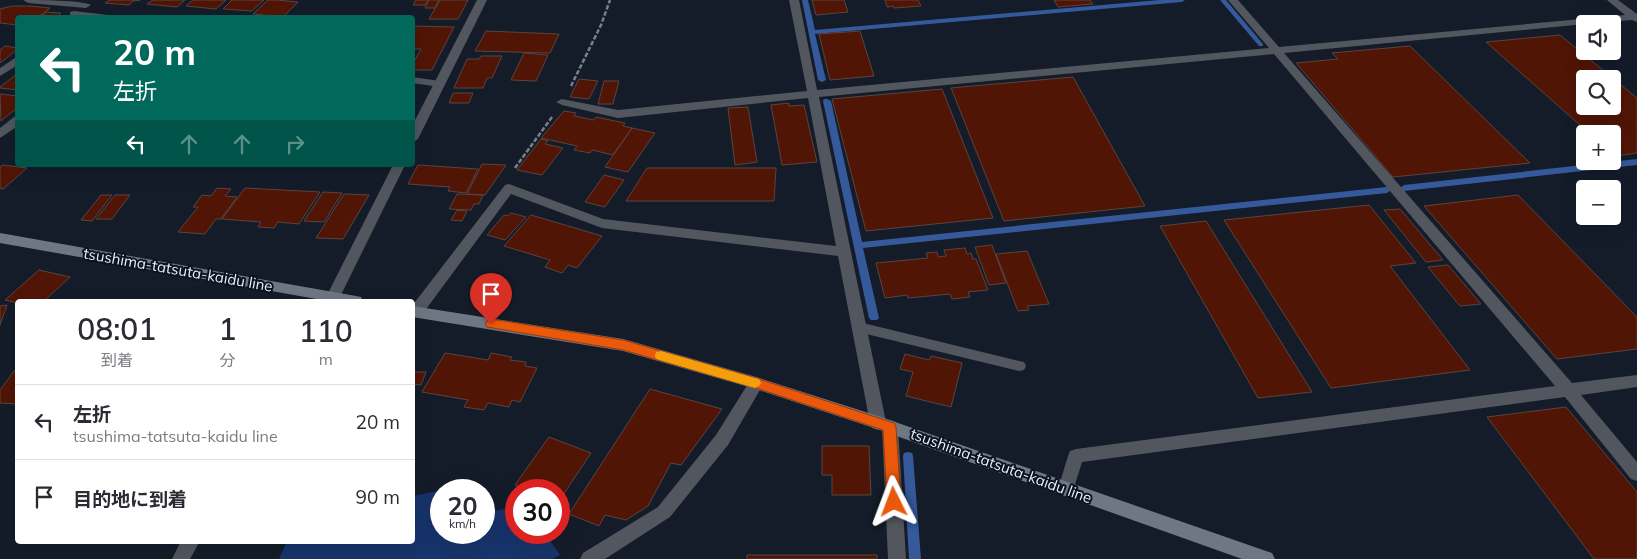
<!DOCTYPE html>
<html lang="ja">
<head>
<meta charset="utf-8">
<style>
  :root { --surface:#fff; --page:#f2f2f3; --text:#2b2b33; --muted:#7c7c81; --line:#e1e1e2 }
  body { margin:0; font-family:Mulish,"Noto Sans JP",sans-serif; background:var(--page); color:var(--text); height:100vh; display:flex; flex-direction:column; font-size:19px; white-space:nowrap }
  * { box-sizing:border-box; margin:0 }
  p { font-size:16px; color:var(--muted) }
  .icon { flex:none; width:28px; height:28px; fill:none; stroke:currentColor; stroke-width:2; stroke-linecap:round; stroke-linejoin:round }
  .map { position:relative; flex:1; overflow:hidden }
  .drawer { position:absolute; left:15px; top:299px; width:400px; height:245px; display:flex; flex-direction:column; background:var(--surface); border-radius:5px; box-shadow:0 5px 20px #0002 }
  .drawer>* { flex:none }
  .hud { position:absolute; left:15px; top:15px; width:400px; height:152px; border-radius:5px; box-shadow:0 5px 20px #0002; background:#00695c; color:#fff; overflow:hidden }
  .buttons { position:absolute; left:1576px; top:15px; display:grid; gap:10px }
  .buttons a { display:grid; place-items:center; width:45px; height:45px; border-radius:5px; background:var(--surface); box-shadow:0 5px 20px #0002; font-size:25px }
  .speed { position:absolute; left:430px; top:479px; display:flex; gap:10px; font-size:25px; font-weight:700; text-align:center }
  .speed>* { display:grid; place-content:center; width:65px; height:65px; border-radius:50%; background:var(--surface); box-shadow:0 5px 20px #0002; line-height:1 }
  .speed small { font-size:12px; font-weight:400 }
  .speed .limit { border:8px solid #d22; background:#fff; color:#111 }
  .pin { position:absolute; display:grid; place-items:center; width:42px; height:42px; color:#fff; margin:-51px -21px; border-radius:50% 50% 50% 0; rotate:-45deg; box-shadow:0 0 5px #0007 }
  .pin .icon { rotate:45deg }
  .me { position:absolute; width:55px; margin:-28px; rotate:357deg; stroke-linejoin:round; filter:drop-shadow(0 0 4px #0008) }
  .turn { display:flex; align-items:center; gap:18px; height:105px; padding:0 15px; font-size:22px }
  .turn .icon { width:65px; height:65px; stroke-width:2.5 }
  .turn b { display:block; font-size:35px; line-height:42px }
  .lanes { display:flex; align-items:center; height:48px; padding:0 15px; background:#0003; justify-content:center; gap:25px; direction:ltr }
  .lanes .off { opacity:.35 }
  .eta { display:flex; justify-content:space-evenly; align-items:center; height:85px; text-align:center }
  .eta b { font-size:30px; font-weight:600; line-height:35px }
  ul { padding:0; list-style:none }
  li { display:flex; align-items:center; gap:15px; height:75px; padding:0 15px; border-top:1px solid var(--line) }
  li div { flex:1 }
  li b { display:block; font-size:19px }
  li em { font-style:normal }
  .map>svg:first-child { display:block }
</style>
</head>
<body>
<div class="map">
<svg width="1637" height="559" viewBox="0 0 1637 559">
  <rect width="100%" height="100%" fill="#141c2a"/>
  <!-- green -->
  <path fill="#17346c" d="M 438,491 L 441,493 L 441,532 L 484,532 L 484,512 L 514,508 L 516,510 L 516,532 L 545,533 L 560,555 L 552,559 L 279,559 L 287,541 L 412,541 L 413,496 Z"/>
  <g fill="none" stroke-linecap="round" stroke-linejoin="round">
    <!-- stream -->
    <path fill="#35599b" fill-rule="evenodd" d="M 802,0 L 808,0 L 815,30 L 1160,0 L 1185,0 L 1182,2 L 815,34 L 826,80 L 822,82 L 818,80 Z
      M 1220,0 L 1226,0 L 1263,44 L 1263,46 L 1259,46 Z
      M 824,99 L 827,99 L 831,101 L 862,242 L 1387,187 L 1391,190 L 1387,193 L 863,248 L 879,318 L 877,320 L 871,320 L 869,318 L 823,101 Z
      M 1637,159 L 1637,165 L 1404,191 L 1400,188 L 1404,185 Z
      M 908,452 L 912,453 L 913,456 L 921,559 L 909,559 L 903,456 L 904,453 Z"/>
  </g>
  <!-- building -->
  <path fill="#511506" stroke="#5a443f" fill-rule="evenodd" d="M 110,0 L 140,0 L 133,1 L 129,5 L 105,3 Z
    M 153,0 L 185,0 L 177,7 L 147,4 Z
    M 193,0 L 226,0 L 216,9 L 186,6 Z
    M 232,0 L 264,0 L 252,11 L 223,9 Z
    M 268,0 L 277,0 L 298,2 L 283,17 L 253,14 Z
    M 416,0 L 428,0 L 425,5 L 413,5 Z
    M 429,0 L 439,0 L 435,8 L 425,8 Z
    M 440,0 L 468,0 L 458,19 L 429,19 Z
    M 812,0 L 844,0 L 848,12 L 816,15 Z
    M 885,0 L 918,0 L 921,6 L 894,8 L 893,6 L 887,7 Z
    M 1054,0 L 1090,0 L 1093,4 L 1058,7 Z
    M 12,6 L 30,6 L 50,8 L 37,18 L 18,18 L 18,25 L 0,23 L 0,9 Z
    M 46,12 L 61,13 L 56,18 L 39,18 Z
    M 412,26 L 454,27 L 432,70 L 412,70 L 412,60 L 415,60 L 421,49 L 412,49 Z
    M 486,31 L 559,34 L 550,53 L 475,51 Z
    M 860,31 L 874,76 L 830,80 L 819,34 Z
    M 1560,35 L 1637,98 L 1637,153 L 1615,156 L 1612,154 L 1612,134 L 1590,134 L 1486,42 ZM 1585,79 L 1612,79 L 1612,106 L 1585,106 Z
    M 5,46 L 18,48 L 18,49 L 0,63 L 0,50 Z
    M 1410,46 L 1530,163 L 1393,177 L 1296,63 L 1338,59 L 1332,53 Z
    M 524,53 L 548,55 L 536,81 L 511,80 Z
    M 481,56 L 502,56 L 492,78 L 487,78 L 483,88 L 454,88 L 467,59 L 479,59 Z
    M 18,73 L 18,90 L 0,88 L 0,87 Z
    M 1073,77 L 1145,206 L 1004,221 L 951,88 Z
    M 579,79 L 598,81 L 589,99 L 570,97 Z
    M 604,81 L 619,81 L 613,104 L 598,104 Z
    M 942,89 L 993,218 L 866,231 L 832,99 Z
    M 453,93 L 473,93 L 469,103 L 449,103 Z
    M 0,94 L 18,96 L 18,107 L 1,121 Z
    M 789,103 L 789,106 L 804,105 L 817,162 L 782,165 L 771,105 Z
    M 748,107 L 757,162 L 735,165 L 728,108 Z
    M 564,111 L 576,113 L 574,116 L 594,120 L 596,117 L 625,123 L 623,126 L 632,128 L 613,155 L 592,150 L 590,153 L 574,150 L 577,146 L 541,138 Z
    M 632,128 L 655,133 L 628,172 L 605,167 Z
    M 541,139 L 548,141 L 545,144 L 563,148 L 542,175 L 517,170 Z
    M 482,164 L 506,165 L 485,195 L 467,194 Z
    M 3,165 L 27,168 L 3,189 L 0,188 L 0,167 Z
    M 418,165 L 478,169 L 466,193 L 448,191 L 450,187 L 408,184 Z
    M 647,168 L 776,168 L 774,201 L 626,201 Z
    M 604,175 L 624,180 L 605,207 L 585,202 Z
    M 217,188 L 231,189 L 225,196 L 237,197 L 221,219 L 216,219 L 205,234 L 178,232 L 198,207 L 193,207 L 202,195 L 211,196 Z
    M 245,188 L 320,192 L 299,224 L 278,222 L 274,228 L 258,227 L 261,222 L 222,219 Z
    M 323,192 L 342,193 L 324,222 L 304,221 Z
    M 344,194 L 369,195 L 343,239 L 316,238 Z
    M 457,194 L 483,195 L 479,204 L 474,204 L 471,210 L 449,209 Z
    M 101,195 L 112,195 L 92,221 L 81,220 Z
    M 115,195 L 130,195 L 112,219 L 96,219 Z
    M 1518,195 L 1637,317 L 1637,349 L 1557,359 L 1424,206 Z
    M 1369,205 L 1416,263 L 1390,266 L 1470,370 L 1331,388 L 1224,220 Z
    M 1400,209 L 1443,260 L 1426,262 L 1384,210 Z
    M 457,210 L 467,211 L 462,221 L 451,220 Z
    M 511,213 L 526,217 L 505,240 L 487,235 L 504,215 L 508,216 Z
    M 531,215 L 602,236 L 577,268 L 568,265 L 562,273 L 545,267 L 550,260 L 504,246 Z
    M 1206,221 L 1312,392 L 1258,398 L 1160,226 Z
    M 992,245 L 1006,283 L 989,285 L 975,247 Z
    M 965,248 L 967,254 L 971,253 L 973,259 L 976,259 L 988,290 L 968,292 L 970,297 L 952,299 L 950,294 L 908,298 L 907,295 L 885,298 L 876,263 L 928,258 L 926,253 L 937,252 L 938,257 L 946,256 L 944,250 Z
    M 1027,251 L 1049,304 L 1027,306 L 1029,310 L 1018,311 L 996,254 Z
    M 1448,265 L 1481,304 L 1460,306 L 1428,267 Z
    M 39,270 L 70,277 L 44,301 L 18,303 L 5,300 Z
    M 7,305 L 0,325 L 0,306 Z
    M 445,353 L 488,360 L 491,353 L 512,357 L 510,360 L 526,362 L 525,366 L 537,368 L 520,402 L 512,400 L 509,407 L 488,403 L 484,410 L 464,407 L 468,400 L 422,392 Z
    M 905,354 L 929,360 L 931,356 L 962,363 L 951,407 L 906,396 L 913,372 L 900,369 Z
    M 14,371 L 18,371 L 18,404 L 0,403 L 0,390 Z
    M 412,372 L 426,372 L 421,385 L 412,384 Z
    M 650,389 L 722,409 L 681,465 L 671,463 L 648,506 L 626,520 L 605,515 L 599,526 L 569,514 Z
    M 1566,407 L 1637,492 L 1637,559 L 1594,559 L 1487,417 Z
    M 549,437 L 591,453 L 559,501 L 559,490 L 528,490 L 515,485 Z
    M 822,446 L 869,446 L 871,495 L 832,495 L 832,475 L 822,475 Z
    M 747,555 L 877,555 L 877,559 L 747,559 Z"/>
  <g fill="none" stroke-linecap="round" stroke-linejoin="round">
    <!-- path -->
    <path stroke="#79808c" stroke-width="2.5" stroke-dasharray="4.5 2" stroke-linecap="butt" d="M 571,86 L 601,25 L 610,0
      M 515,168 L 552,117"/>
    <!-- service -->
    <path fill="#52565e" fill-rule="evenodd" d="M 412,77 L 440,81 L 445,84 L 440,87 L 412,83 Z
      M 859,322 L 1019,361 L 1024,362 L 1026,366 L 1024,370 L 1019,371 L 854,331 L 852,327 L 854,323 Z"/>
    <!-- minor -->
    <path fill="#52565e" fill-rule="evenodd" d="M 23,0 C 38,0 81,0 91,5 L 86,8 L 28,3 Z
      M 477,0 L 487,0 L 418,139 L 412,143 L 412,126 Z
      M 789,0 L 799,0 L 817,90 L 1269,48 L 1228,0 L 1238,0 L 1279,47 L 1625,15 L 1607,0 L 1618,0 L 1637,14 L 1637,22 L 1632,20 L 1585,24 L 1284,53 L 1572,383 L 1637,375 L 1637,387 L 1581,395 L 1637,462 L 1637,481 L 1631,479 L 1565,397 L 1082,462 L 1072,494 L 1066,496 L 1060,494 L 1058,489 L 1068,456 L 1070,451 L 1076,449 L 1555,386 L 1274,54 L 819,97 L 886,422 L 890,420 L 896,422 L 898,427 L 906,559 L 888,559 L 882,428 L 878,430 L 872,428 L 870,423 L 838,256 L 602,228 L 511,194 L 421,316 L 412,316 L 412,306 L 505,185 L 509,184 L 603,219 L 836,246 L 808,98 L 618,118 L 562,105 L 556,102 L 562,99 L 618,110 L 807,91 Z
      M 74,11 L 108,15 L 113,18 L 70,16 L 70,12 Z
      M 18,56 L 18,65 L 0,76 L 0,68 Z
      M 14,117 L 18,117 L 18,126 L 0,138 L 0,128 Z
      M 393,165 L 405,165 L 338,301 L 324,301 Z
      M 756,377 L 761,379 L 764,383 L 728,445 L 670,517 L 605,559 L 580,559 L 583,553 L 658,507 L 716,435 L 751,379 Z
      M 181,541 L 200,541 L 190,559 L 172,559 Z"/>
    <!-- secondary -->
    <path fill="#707784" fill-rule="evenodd" d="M 0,233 L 356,296 L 361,297 L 363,301 L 328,301 L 0,243 Z
      M 412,306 L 623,339 L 756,377 L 878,416 L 1266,551 L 1272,553 L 1275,559 L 1242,559 L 877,429 L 756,389 L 623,351 L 412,317 Z"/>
  </g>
  <!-- route -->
  <path fill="#ea580c" stroke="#983908" d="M 491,319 L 623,340 L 756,378 L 894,423 L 896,427 L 901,502 L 899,507 L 894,509 L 889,507 L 887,502 L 883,430 L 756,388 L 623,350 L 487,327 L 485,324 L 487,321 Z"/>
  <!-- slow -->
  <path fill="#f59e0b" d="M 661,351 L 755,378 L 759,379 L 761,383 L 759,386 L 755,388 L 656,359 L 655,356 L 656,352 Z"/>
  <g text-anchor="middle" stroke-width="4" stroke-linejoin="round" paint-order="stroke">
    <!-- street labels -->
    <g font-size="15" fill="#e9effa" stroke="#0b1321">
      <text transform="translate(178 270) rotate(10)" y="5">tsushima-tatsuta-kaidu line</text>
      <text transform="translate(1001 466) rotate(20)" y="5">tsushima-tatsuta-kaidu line</text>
    </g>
  </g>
</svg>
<div class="buttons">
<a><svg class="icon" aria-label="sound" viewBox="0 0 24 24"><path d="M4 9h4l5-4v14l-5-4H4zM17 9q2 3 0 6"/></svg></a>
<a><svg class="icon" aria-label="search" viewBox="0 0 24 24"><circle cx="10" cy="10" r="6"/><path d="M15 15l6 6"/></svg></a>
<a>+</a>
<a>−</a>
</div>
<div class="speed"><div>20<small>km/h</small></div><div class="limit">30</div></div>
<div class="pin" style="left:491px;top:324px;background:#d93025"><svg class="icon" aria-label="arrive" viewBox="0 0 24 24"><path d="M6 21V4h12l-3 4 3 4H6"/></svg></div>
<svg class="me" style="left:894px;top:502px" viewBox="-20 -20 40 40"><path d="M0-17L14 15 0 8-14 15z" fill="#ea580c" stroke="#fff" stroke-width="4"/></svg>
<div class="hud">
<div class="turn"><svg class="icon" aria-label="left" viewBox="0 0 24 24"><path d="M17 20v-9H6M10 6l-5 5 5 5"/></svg><div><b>20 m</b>左折</div></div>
<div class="lanes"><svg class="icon" aria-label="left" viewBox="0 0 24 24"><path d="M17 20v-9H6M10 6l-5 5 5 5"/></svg><svg class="icon off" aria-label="ahead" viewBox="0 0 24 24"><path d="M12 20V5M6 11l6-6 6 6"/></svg><svg class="icon off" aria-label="ahead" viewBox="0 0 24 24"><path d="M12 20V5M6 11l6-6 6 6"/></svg><svg class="icon off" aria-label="right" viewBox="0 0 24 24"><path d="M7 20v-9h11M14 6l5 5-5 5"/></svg></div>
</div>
<section class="drawer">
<div class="eta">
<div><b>08:01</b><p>到着</p></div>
<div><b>1</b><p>分</p></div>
<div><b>110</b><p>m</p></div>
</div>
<ul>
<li><svg class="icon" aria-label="left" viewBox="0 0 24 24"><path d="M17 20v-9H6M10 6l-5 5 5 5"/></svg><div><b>左折</b><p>tsushima-tatsuta-kaidu line</p></div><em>20 m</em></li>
<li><svg class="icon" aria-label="arrive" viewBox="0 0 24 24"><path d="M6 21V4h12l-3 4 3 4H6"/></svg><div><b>目的地に到着</b></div><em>90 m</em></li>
</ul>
</section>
</div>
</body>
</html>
